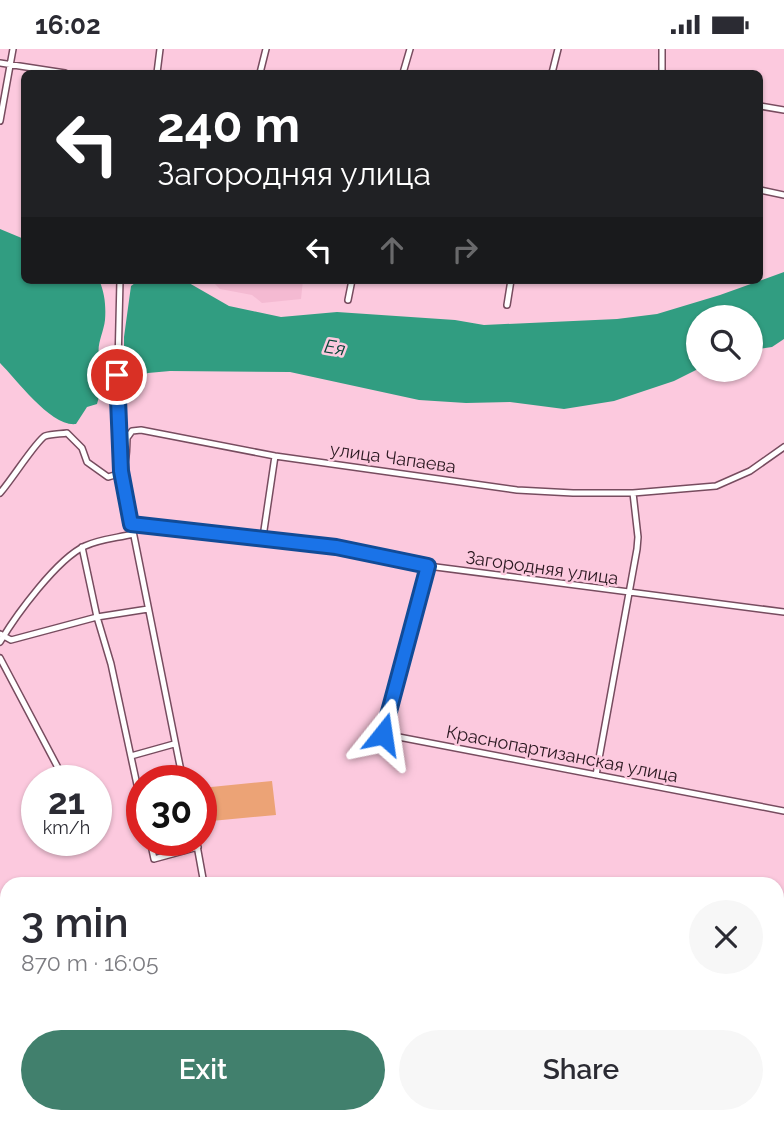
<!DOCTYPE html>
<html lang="en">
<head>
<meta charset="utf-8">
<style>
  :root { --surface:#fff; --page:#f7f7f7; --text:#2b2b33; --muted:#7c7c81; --accent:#41806d }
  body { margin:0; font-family:Raleway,sans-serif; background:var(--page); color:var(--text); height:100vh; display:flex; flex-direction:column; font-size:26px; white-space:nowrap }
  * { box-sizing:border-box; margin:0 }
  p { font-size:23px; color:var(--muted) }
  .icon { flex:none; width:38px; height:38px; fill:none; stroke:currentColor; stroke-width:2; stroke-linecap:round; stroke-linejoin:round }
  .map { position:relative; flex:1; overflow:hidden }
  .details { position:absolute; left:0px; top:828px; width:784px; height:247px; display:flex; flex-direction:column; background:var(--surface); border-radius:21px 21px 0 0; box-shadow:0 2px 5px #0004 }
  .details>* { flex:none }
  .top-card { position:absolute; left:21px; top:21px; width:742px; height:214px; border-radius:10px; box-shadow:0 2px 5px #0004; background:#202124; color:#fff; overflow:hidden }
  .controls { position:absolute; left:686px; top:256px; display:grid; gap:14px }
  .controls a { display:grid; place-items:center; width:77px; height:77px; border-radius:50%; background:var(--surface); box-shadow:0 2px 5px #0004; font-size:35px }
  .speed { position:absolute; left:21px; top:716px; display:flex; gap:14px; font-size:35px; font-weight:700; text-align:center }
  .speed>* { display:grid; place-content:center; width:91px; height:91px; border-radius:50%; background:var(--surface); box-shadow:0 2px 5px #0004; line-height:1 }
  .speed small { font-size:18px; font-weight:400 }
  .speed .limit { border:10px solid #d22; background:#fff; color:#111 }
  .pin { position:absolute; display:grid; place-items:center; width:60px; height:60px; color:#fff; margin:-30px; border:4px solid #fff; border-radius:50%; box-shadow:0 2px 7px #0007 }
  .me { position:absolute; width:77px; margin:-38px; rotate:15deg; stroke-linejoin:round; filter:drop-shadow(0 0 5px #0008) }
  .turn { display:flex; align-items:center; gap:24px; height:147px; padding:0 21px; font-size:32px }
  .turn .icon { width:91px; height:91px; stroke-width:2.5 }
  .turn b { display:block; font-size:49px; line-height:60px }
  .lanes { display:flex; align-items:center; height:66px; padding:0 21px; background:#0003; justify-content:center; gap:35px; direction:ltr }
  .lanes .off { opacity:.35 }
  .round { display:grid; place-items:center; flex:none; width:74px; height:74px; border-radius:37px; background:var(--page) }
  .head { display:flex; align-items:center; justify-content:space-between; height:119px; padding:0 21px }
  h1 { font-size:42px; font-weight:600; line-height:52px }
  .button { display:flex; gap:14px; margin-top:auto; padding:14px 21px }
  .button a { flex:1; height:80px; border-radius:42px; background:var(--accent); color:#fff; font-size:28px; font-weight:600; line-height:80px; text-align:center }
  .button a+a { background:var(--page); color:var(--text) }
  .status { display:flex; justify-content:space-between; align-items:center; height:49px; padding:0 35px; background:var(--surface); direction:ltr }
  .status svg { height:19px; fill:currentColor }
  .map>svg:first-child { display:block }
</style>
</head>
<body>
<div class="status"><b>16:02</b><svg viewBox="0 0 49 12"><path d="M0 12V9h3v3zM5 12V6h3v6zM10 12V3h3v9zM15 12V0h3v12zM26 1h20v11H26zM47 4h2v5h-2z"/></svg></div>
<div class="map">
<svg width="784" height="1073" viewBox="0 0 784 1073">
  <rect width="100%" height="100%" fill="#fcc9de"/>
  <!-- built -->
  <path fill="#f4bad2" d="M 211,231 L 303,231 L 301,250 L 262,254 L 252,246 L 220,240 Z"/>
  <!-- green -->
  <path fill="#eca376" d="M 272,732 L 276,766 L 201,773 L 201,739 Z
    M 0,921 L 7,931 L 7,1047 L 0,1032 Z"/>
  <!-- water -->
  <path fill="#319d81" d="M 0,180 L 24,190 L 24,231 L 99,231 C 105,244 106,258 105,271 C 103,289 89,307 110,318 L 111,329 L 103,333 L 97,355 L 87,358 L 76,375 C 51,378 17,331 0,314 Z
    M 784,223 L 784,290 L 772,298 L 751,301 L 751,268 L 698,268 L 698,320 L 674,332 L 614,352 L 564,360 L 510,353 L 466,354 L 419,351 L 290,323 L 170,322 L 148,324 L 124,334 L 124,288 L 131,237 L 139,231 L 175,231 L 189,234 L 229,257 L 281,268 L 337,263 L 455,271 L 484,276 L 617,270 L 657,265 L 720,246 Z"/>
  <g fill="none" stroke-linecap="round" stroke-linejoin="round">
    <defs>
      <path id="minor" d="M 0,14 L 65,24
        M 157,24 L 160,0
        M 260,24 L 266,0
        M 403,24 L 410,0
        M 552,24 L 558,0
        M 662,24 L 662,0
        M 760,57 L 784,61
        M 0,72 L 13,0
        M 760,141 L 784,146
        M 120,231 L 117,357 L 121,422 L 183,732
        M 348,251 L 352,231
        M 507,256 L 511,231
        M 0,444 C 11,432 36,392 45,387 C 52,385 61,385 67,384 L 82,399 L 87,413 L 108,428 C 129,424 126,406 127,389 L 132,382 L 141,381 L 275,407 L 517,441 L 573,444 L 633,444 L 716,437 L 750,422 L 784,398
        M 131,475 L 336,498 L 428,517 L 784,563
        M 263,488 L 275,407
        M 82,498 L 97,568 L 111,615 L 142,759
        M 428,517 L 383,685 L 784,762
        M 0,585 L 11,591 L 97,568 L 148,560
        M 0,593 C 16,566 57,510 85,497 C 100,490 117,489 133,485
        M 0,609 L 65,732
        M 131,707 L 174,695
        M 596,726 L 637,500 L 638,488 L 633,444
        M 150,791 L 154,810 L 198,798
        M 196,791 L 204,835
        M 777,947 L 784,927
        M 151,1068 L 152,1073
        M 271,1068 L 272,1073
        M 36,1073 L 43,1068"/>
    </defs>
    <!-- minor casing -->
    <use href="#minor" stroke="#774c5f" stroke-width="8"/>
    <!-- minor -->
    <use href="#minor" stroke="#fff" stroke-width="5"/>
  </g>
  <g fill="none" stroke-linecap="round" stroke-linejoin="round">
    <defs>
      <path id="route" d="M 117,326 L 121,422 L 131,475 L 336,498 L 428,517 L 383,685"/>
    </defs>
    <!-- route casing -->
    <use href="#route" stroke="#114b97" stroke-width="18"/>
    <!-- route -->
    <use href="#route" stroke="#1a73e8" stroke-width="12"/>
  </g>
  <g text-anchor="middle" stroke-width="5" stroke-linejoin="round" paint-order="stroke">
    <!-- street labels -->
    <g font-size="18" fill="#2a1820" stroke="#fcc9de">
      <text transform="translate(393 409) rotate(8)" y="6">улица Чапаева</text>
      <text transform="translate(542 519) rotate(8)" y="6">Загородняя улица</text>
      <text transform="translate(562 705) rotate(11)" y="6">Краснопартизанская улица</text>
    </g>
    <!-- water labels -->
    <g font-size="19" font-style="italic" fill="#064537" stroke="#fcc9de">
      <text transform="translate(335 298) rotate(9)" y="7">Ея</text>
    </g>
  </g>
</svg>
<div class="controls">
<a><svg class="icon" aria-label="search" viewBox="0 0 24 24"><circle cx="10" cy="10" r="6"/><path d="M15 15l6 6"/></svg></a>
</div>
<div class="speed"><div>21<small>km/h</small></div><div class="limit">30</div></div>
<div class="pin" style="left:117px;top:326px;background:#d93025"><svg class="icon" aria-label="arrive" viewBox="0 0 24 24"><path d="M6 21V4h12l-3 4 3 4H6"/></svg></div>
<svg class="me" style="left:383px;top:685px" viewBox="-20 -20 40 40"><path d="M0-17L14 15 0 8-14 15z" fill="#1a73e8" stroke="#fff" stroke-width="4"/></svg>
<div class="top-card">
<div class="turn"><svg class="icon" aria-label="left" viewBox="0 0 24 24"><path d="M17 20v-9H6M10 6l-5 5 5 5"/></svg><div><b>240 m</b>Загородняя улица</div></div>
<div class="lanes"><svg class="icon" aria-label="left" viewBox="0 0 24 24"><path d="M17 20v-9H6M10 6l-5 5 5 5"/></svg><svg class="icon off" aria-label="ahead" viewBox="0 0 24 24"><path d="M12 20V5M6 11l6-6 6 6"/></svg><svg class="icon off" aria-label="right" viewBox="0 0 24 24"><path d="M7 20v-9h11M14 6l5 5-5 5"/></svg></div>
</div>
<section class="details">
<div class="head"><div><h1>3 min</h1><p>870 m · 16:05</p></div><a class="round"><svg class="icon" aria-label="close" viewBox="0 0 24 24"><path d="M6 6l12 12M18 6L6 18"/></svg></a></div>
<div class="button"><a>Exit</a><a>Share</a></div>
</section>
</div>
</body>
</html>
